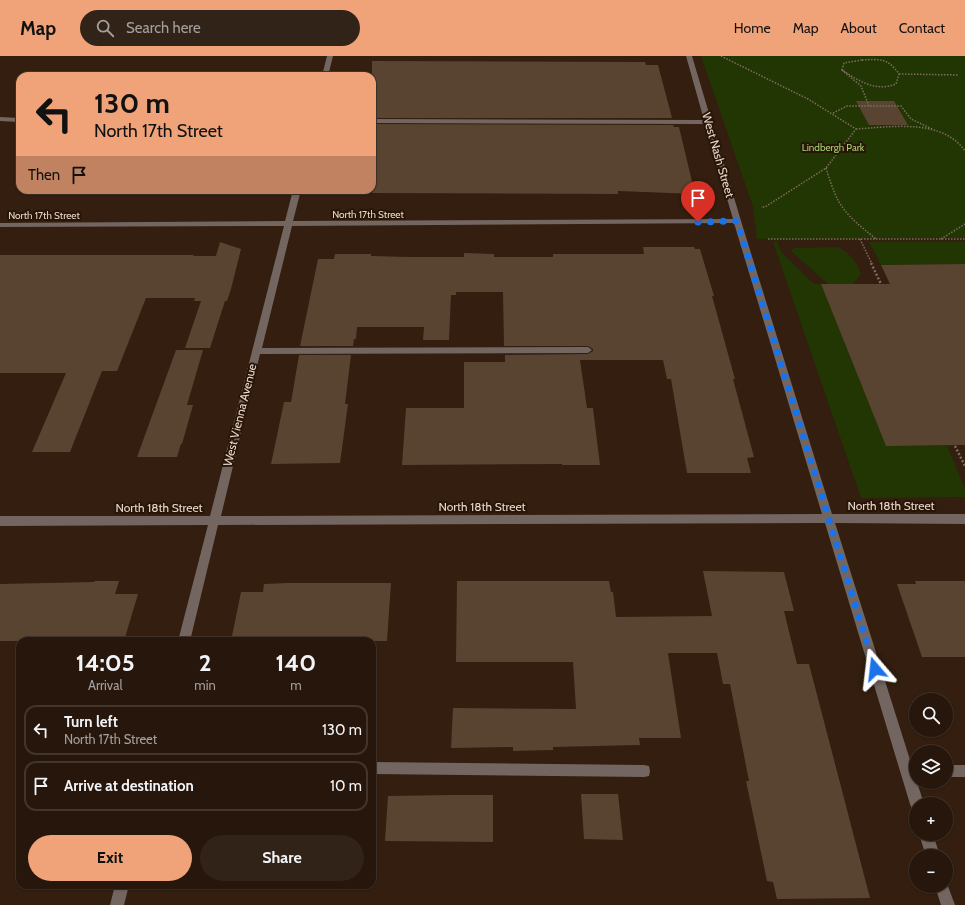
<!DOCTYPE html>
<html lang="en">
<head>
<meta charset="utf-8">
<style>
  :root { --surface:#26160b; --page:#322319; --text:#f1f3f6; --muted:#a49f9d; --line:#42352c; --accent:#f0a378 }
  body { margin:0; font-family:Cabin,sans-serif; background:var(--page); color:var(--text); height:100vh; display:flex; flex-direction:column; font-size:15px; white-space:nowrap }
  * { box-sizing:border-box; margin:0 }
  p { font-size:13px; color:var(--muted) }
  .icon { flex:none; width:22px; height:22px; fill:none; stroke:currentColor; stroke-width:2; stroke-linecap:round; stroke-linejoin:round }
  .map { position:relative; flex:1; overflow:hidden }
  .panel { position:absolute; left:16px; top:581px; width:360px; height:252px; display:flex; flex-direction:column; background:var(--surface); border-radius:12px; box-shadow:0 1px 3px #0004,0 0 0 1px var(--line) }
  .panel>* { flex:none }
  .hud { position:absolute; left:16px; top:16px; width:360px; height:122px; border-radius:12px; box-shadow:0 1px 3px #0004,0 0 0 1px var(--line); background:#f0a378; color:#111; overflow:hidden }
  .tools { position:absolute; left:909px; top:637px; display:grid; gap:8px }
  .tools a { display:grid; place-items:center; width:44px; height:44px; border-radius:50%; background:var(--surface); box-shadow:0 1px 3px #0004,0 0 0 1px var(--line); font-size:20px }
  .pin { position:absolute; display:grid; place-items:center; width:34px; height:34px; color:#fff; margin:-41px -17px; border-radius:50% 50% 50% 0; rotate:-45deg; box-shadow:0 0 4px #0007 }
  .pin .icon { rotate:45deg }
  .me { position:absolute; width:44px; margin:-22px; rotate:343deg; stroke-linejoin:round; filter:drop-shadow(0 0 3px #0008) }
  .turn { display:flex; align-items:center; gap:14px; height:84px; padding:0 12px; font-size:18px }
  .turn .icon { width:52px; height:52px; stroke-width:2.5 }
  .turn b { display:block; font-size:28px; line-height:34px }
  .then { display:flex; align-items:center; height:38px; padding:0 12px; background:#0003; gap:8px; font-size:15px }
  .eta { display:flex; justify-content:space-evenly; align-items:center; height:68px; text-align:center }
  .eta b { font-size:24px; font-weight:800; line-height:28px }
  .action { display:flex; gap:8px; margin-top:auto; padding:8px 12px }
  .action a { flex:1; height:46px; border-radius:24px; background:var(--accent); color:#111; font-size:16px; font-weight:800; line-height:46px; text-align:center }
  .action a+a { background:var(--page); color:var(--text) }
  ul { padding:0; list-style:none }
  li { display:flex; align-items:center; gap:12px; height:50px; margin:0 8px 6px; padding:0 4px; border:2px solid var(--line); border-radius:12px }
  li div { flex:1 }
  li b { display:block; font-size:15px }
  li em { font-style:normal }
  header { display:flex; align-items:center; gap:24px; box-sizing:border-box; height:56px; padding:0 20px; background:var(--accent); color:#111 }
  header strong { font-size:19px }
  nav { display:flex; gap:22px; margin-inline-start:auto; font-size:14px }
  .search { width:280px; height:36px; background:var(--page); display:flex; align-items:center; gap:10px; box-sizing:border-box; padding:0 14px; border-radius:22px; color:var(--muted); font-size:15px }
  .map>svg:first-child { display:block }
</style>
</head>
<body>
<header>
<strong>Map</strong>
<div class="search"><svg class="icon" aria-label="search" viewBox="0 0 24 24"><circle cx="10" cy="10" r="6"/><path d="M15 15l6 6"/></svg>Search here</div>
<nav><a>Home</a><a>Map</a><a>About</a><a>Contact</a></nav>
</header>
<div class="map">
<svg width="965" height="849" viewBox="0 0 965 849">
  <rect width="100%" height="100%" fill="#331e0f"/>
  <!-- green -->
  <path fill="#213602" d="M 701,0 L 965,0 L 965,182 L 757,183 L 753,151 Z
    M 773,186 L 777,186 L 782,197 L 814,228 L 821,228 L 886,390 L 947,390 L 965,432 L 965,441 L 861,442 Z
    M 869,186 L 965,186 L 965,208 L 881,209 Z
    M 838,191 C 850,198 857,205 861,218 L 853,228 L 828,228 L 790,194 L 795,192 Z"/>
  <!-- building -->
  <path fill="#594431" d="M 372,5 L 645,6 L 646,9 L 658,9 L 672,62 L 372,62 Z
    M 856,45 L 894,45 L 908,69 L 869,69 Z
    M 372,68 L 673,69 L 674,71 L 679,71 L 695,138 L 618,135 L 618,138 L 372,137 Z
    M 220,186 L 241,193 L 231,233 L 227,245 L 225,245 L 210,292 L 185,292 L 201,245 L 194,245 L 195,242 L 146,242 L 117,315 L 102,315 L 70,396 L 32,396 L 66,317 L 0,317 L 0,199 L 194,199 L 193,200 L 216,200 Z
    M 643,191 L 694,191 L 695,193 L 700,193 L 714,240 L 712,240 L 735,323 L 733,323 L 754,401 L 747,402 L 751,417 L 687,417 L 671,323 L 667,323 L 663,304 L 580,304 L 587,352 L 593,352 L 600,409 L 562,409 L 562,408 L 402,409 L 406,352 L 464,352 L 464,306 L 505,306 L 505,299 L 588,298 L 593,295 L 593,293 L 588,290 L 504,290 L 503,236 L 456,236 L 456,239 L 451,239 L 449,284 L 423,284 L 424,271 L 357,271 L 356,283 L 354,283 L 353,290 L 300,290 L 318,203 L 334,203 L 335,198 L 371,198 L 371,200 L 408,201 L 464,201 L 464,197 L 494,198 L 494,201 L 553,201 L 553,198 L 644,198 Z
    M 965,208 L 965,389 L 886,390 L 821,228 L 890,228 L 881,209 Z
    M 176,294 L 203,294 L 187,349 L 193,349 L 182,388 L 181,388 L 177,401 L 137,401 Z
    M 299,299 L 351,299 L 345,348 L 348,348 L 340,407 L 271,408 L 284,346 L 291,346 Z
    M 703,515 L 784,516 L 794,555 L 784,555 L 797,608 L 809,608 L 870,842 L 777,843 L 773,826 L 767,825 L 746,725 L 749,725 L 730,628 L 723,628 L 717,597 L 668,597 L 681,682 L 639,682 L 640,689 L 553,691 L 553,694 L 513,695 L 513,691 L 451,692 L 453,652 L 576,653 L 573,606 L 456,606 L 457,525 L 609,525 L 611,536 L 613,536 L 616,561 L 712,560 Z
    M 95,525 L 119,525 L 115,538 L 138,538 L 124,585 L 0,585 L 0,528 L 94,526 Z
    M 915,525 L 965,525 L 965,601 L 922,601 L 897,528 L 916,528 Z
    M 288,527 L 391,527 L 387,585 L 231,585 L 241,536 L 263,536 L 264,528 Z
    M 581,738 L 618,738 L 623,784 L 584,783 Z
    M 452,739 L 493,739 L 493,786 L 385,785 L 388,740 Z"/>
  <g fill="none" stroke-linecap="round" stroke-linejoin="round">
    <!-- path-far1 -->
    <path stroke="#7f6d60" stroke-width="1.5" stroke-dasharray="1.5 1.5" stroke-linecap="butt" d="M 721,0 L 808,43 L 856,73 L 826,112 L 765,151 L 761,151
      M 862,4 C 880,3 888,2 899,18 L 896,28 C 875,36 859,25 842,14 L 844,7 Z
      M 842,14 L 861,30 L 869,50
      M 899,18 L 959,19
      M 833,57 L 847,50 L 901,50 L 911,63 L 932,73
      M 856,73 C 891,71 942,62 965,95
      M 826,112 C 838,152 844,157 876,183
      M 768,183 L 965,183
      M 860,183 L 872,208
      M 941,183 L 965,168"/>
    <!-- path -->
    <path stroke="#7f6d60" stroke-width="2.5" stroke-dasharray="2 2" stroke-linecap="butt" d="M 871,207 L 881,228
      M 955,390 L 965,410"/>
    <!-- minor -->
    <path fill="#736661" fill-rule="evenodd" d="M 327,0 L 333,0 L 328,20 L 322,20 Z
      M 686,0 L 692,0 L 741,165 L 832,458 L 965,458 L 965,468 L 835,467 L 924,748 L 916,748 L 916,754 L 912,753 L 910,748 L 825,467 L 218,469 L 190,585 L 178,585 L 208,469 L 0,470 L 0,460 L 210,460 L 284,170 L 0,171 L 0,167 L 285,165 L 293,134 L 301,134 L 293,165 L 733,163 L 705,68 L 372,67 L 372,63 L 704,64 ZM 734,167 L 822,458 L 221,460 L 260,298 L 588,297 L 592,294 L 588,291 L 262,292 L 292,170 Z
      M 0,61 L 20,62 L 20,66 L 0,65 Z
      M 372,706 L 644,709 L 649,710 L 650,715 L 649,720 L 644,721 L 372,718 Z
      M 946,709 L 965,709 L 965,721 L 946,721 Z
      M 919,778 L 933,778 L 940,800 L 926,800 Z
      M 946,825 L 955,849 L 941,849 L 935,830 L 946,830 Z
      M 115,829 L 129,829 L 124,849 L 110,849 Z"/>
  </g>
  <g fill="none" stroke-linecap="round" stroke-linejoin="round">
    <!-- route -->
    <path stroke="#1a73e8" stroke-width="7" stroke-dasharray="0 12.6" d="M 698,166 L 737,165 L 875,613"/>
  </g>
  <g text-anchor="middle" stroke-width="4" stroke-linejoin="round" paint-order="stroke">
    <!-- far-park labels -->
    <g font-size="10" fill="#a3d370" stroke="#291506">
      <text x="833" y="95">Lindbergh Park</text>
    </g>
    <!-- far-street labels -->
    <g font-size="10" fill="#e6d7cd" stroke="#291506">
      <text x="368" y="162">North 17th Street</text>
      <text x="44" y="163">North 17th Street</text>
    </g>
    <!-- street labels -->
    <g font-size="12" fill="#e6d7cd" stroke="#291506">
      <text transform="translate(718 99) rotate(74)" y="4">West Nash Street</text>
      <text transform="translate(240 359) rotate(-76)" y="4">West Vienna Avenue</text>
      <text x="891" y="454">North 18th Street</text>
      <text x="482" y="455">North 18th Street</text>
      <text x="159" y="456">North 18th Street</text>
    </g>
  </g>
</svg>
<div class="tools">
<a><svg class="icon" aria-label="search" viewBox="0 0 24 24"><circle cx="10" cy="10" r="6"/><path d="M15 15l6 6"/></svg></a>
<a><svg class="icon" aria-label="layers" viewBox="0 0 24 24"><path d="M12 4l9 5-9 5-9-5zM3 14l9 5 9-5"/></svg></a>
<a>+</a>
<a>−</a>
</div>
<div class="pin" style="left:698px;top:166px;background:#d93025"><svg class="icon" aria-label="arrive" viewBox="0 0 24 24"><path d="M6 21V4h12l-3 4 3 4H6"/></svg></div>
<svg class="me" style="left:875px;top:613px" viewBox="-20 -20 40 40"><path d="M0-17L14 15 0 8-14 15z" fill="#1a73e8" stroke="#fff" stroke-width="4"/></svg>
<div class="hud">
<div class="turn"><svg class="icon" aria-label="left" viewBox="0 0 24 24"><path d="M17 20v-9H6M10 6l-5 5 5 5"/></svg><div><b>130 m</b>North 17th Street</div></div>
<div class="then">Then<svg class="icon" aria-label="arrive" viewBox="0 0 24 24"><path d="M6 21V4h12l-3 4 3 4H6"/></svg></div>
</div>
<section class="panel">
<div class="eta">
<div><b>14:05</b><p>Arrival</p></div>
<div><b>2</b><p>min</p></div>
<div><b>140</b><p>m</p></div>
</div>
<ul>
<li><svg class="icon" aria-label="left" viewBox="0 0 24 24"><path d="M17 20v-9H6M10 6l-5 5 5 5"/></svg><div><b>Turn left</b><p>North 17th Street</p></div><em>130 m</em></li>
<li><svg class="icon" aria-label="arrive" viewBox="0 0 24 24"><path d="M6 21V4h12l-3 4 3 4H6"/></svg><div><b>Arrive at destination</b></div><em>10 m</em></li>
</ul>
<div class="action"><a>Exit</a><a>Share</a></div>
</section>
</div>
</body>
</html>
